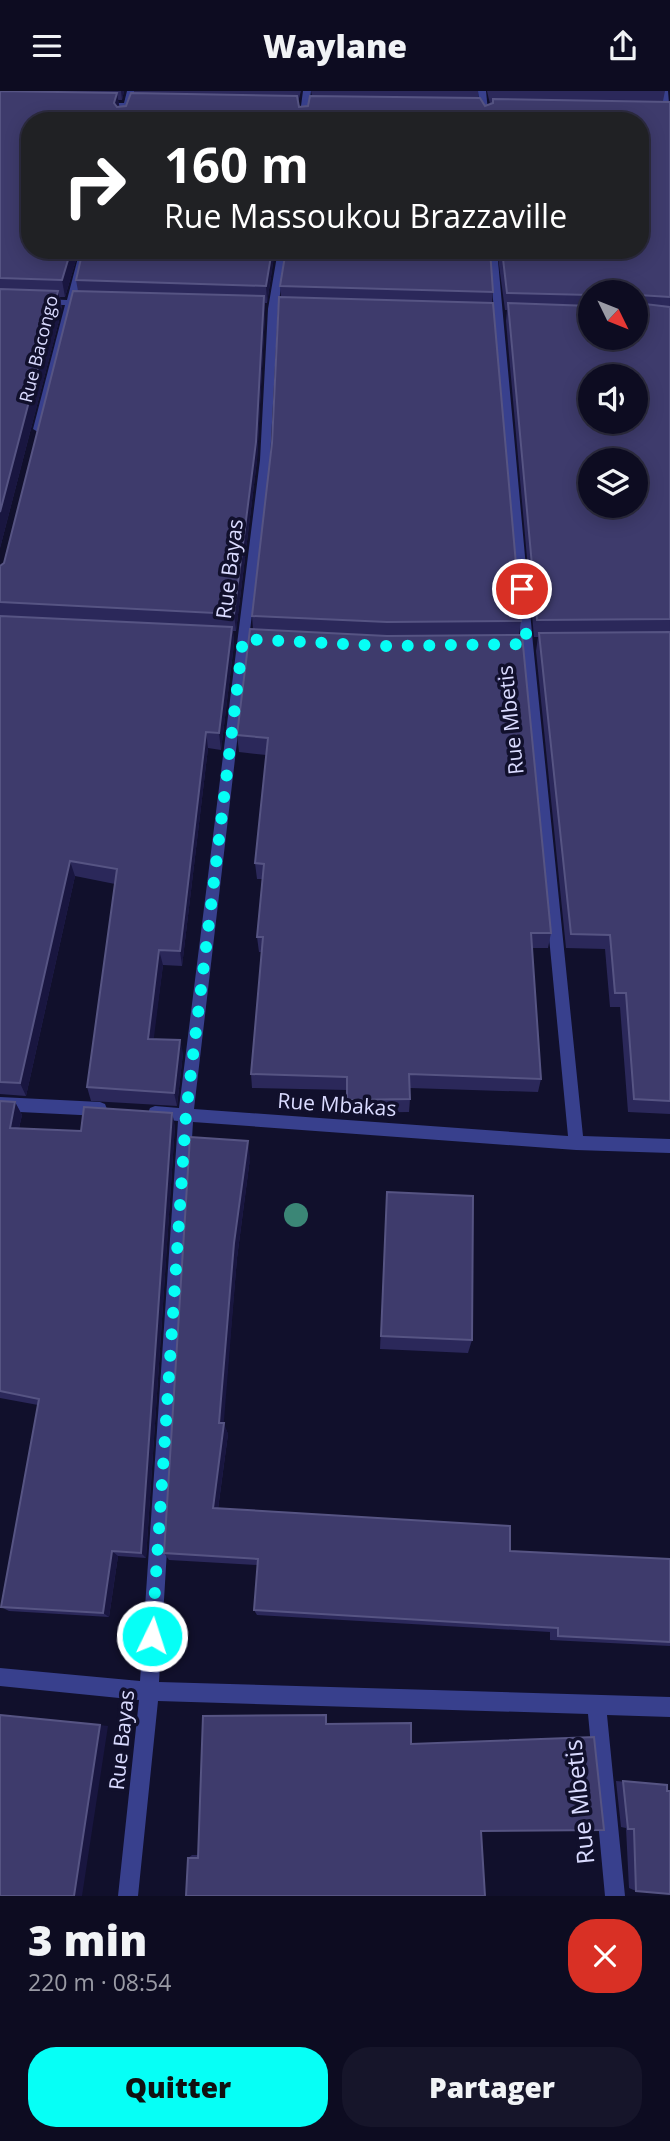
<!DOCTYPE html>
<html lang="fr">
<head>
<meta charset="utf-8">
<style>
  :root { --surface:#0d0c21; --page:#16152a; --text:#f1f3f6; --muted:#9a9ba5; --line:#2d2c3f; --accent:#06fff6 }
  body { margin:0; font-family:"Open Sans",sans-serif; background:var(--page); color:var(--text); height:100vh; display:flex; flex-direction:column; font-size:26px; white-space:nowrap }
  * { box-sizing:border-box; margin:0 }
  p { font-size:23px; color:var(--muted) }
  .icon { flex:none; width:38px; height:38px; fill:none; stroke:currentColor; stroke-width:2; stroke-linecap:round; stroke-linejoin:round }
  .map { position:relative; height:1805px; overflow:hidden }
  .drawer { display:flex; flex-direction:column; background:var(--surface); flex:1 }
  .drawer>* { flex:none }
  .guide { position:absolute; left:21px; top:21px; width:628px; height:147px; border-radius:28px; box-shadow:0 4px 18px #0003,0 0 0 2px var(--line); background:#202124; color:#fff; overflow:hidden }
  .needle { width:46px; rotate:133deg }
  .fabs { position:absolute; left:578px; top:189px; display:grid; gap:14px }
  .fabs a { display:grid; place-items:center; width:70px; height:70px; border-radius:50%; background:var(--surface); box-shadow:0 4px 18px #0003,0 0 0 2px var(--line); font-size:35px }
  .pin { position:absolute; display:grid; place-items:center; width:60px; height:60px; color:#fff; margin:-30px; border:4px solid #fff; border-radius:50%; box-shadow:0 2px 7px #0007 }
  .me { position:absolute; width:77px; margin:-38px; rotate:4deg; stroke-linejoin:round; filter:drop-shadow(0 0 5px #0008) }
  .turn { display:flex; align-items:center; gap:24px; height:147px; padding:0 28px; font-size:32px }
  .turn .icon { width:91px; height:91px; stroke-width:2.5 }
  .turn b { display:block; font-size:49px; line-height:60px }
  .round { display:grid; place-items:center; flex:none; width:74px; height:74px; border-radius:28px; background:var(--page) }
  .overview { display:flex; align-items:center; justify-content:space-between; height:119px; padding:0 28px }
  h1 { font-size:42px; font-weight:800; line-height:52px }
  .primary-button { display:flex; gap:14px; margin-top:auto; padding:14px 28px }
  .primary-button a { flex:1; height:80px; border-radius:28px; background:var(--accent); color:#111; font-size:28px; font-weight:800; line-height:80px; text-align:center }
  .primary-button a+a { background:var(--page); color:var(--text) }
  header { display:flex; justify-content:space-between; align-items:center; height:91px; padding:0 28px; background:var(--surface); font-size:32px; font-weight:800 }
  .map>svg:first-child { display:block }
</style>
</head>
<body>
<header><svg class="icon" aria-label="menu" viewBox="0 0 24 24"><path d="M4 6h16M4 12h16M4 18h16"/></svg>Waylane<svg class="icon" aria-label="share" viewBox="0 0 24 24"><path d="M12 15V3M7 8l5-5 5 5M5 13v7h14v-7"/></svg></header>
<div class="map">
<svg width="670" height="1805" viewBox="0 0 670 1805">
  <rect width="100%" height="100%" fill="#11102c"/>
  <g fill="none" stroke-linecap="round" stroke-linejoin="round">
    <!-- minor -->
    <path fill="#38408d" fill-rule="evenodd" d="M 127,0 L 135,0 L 132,12 L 149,13 L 149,17 L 130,17 L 127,30 L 119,30 L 123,17 L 99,16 L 95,14 L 99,12 L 124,12 Z
      M 303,0 L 311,0 L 307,30 L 299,30 Z
      M 478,0 L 486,0 L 489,30 L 481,30 Z
      M 660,0 L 668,0 L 670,25 L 666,23 Z
      M 80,159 L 88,159 L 76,209 L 88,209 L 93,212 L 88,215 L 74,214 L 43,338 L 38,341 L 33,338 L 65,214 L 42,214 L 37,211 L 42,208 L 67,209 Z
      M 278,159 L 286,159 L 278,218 L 270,369 L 194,1018 L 568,1045 L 521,553 L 489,159 L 497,159 L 533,553 L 583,1045 L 670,1048 L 670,1062 L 576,1059 L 193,1031 L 159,1591 L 670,1606 L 670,1626 L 607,1624 L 625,1805 L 605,1805 L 588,1623 L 158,1610 L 138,1805 L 118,1805 L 139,1609 L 0,1595 L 0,1577 L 140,1590 L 178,1030 L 150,1027 L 148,1022 L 150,1017 L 155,1015 L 179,1017 L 260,369 L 268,218 Z
      M 0,1006 L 100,1011 L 105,1013 L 107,1018 L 105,1023 L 100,1025 L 0,1020 Z"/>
  </g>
  <!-- trees -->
  <circle fill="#3b8676" cx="296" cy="1124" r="12"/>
  <!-- wall -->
  <path fill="#2b285a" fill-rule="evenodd" d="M 0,0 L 124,0 L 122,9 L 118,9 L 119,15 L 126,15 L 134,2 L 134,0 L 301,0 L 298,11 L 299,16 L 308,15 L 312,5 L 311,0 L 478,0 L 478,7 L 485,15 L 490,13 L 487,0 L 665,0 L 663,10 L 670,11 L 670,1023 L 628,1021 L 620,916 L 610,916 L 605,858 L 566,857 L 536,560 L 538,546 L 534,546 L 506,230 L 507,219 L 505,219 L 497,159 L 640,159 L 30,30 L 30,159 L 79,159 L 65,206 L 60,206 L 62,218 L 0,457 ZM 590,201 L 635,201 L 590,247 Z
    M 83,159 L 275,159 L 267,212 L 265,212 L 265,223 L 257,369 L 236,540 L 233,540 L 234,553 L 221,659 L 208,657 L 182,875 L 163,874 L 153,948 L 183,962 L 177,1015 L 91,1010 L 87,996 L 115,793 L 75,785 L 26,1005 L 0,1003 L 0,475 L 4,472 L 78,200 L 76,189 Z
    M 280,195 L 493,201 L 492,212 L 521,530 L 519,544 L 551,842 L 548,857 L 532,857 L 541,988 L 538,1001 L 410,997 L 410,1008 L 409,1021 L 347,1022 L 347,999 L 252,997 L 251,983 L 262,861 L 259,861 L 257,846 L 262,788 L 257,788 L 255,772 L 266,664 L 239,661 L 237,644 L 253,538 L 252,525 L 272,352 L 281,206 Z
    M 0,1010 L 15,1011 L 22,1024 L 19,1037 L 81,1040 L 175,1034 L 146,1467 L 118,1465 L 109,1526 L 9,1520 L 1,1516 L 38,1314 L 0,1307 Z
    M 250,1067 L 237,1167 L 223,1332 L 228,1343 L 218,1418 L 510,1460 L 670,1468 L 670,1555 L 550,1549 L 550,1541 L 257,1524 L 254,1519 L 258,1474 L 169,1469 L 164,1462 Z
    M 387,1101 L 472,1249 L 468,1262 L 380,1258 Z
    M 326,1633 L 411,1653 L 481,1740 L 485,1805 L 188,1767 L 192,1764 L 198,1764 Z
    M 616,1690 L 667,1694 L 667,1700 L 670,1700 L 670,1803 L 636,1800 L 629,1797 L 626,1737 L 621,1736 Z"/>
  <!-- shaded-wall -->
  <path fill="#191640" d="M 121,0 L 124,0 L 122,9 Z
    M 117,2 L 120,19 L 114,12 Z
    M 71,159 L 79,159 L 65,206 L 62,189 Z
    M 272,159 L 275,159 L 267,212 L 266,195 Z
    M 58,200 L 62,218 L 0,457 L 0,421 Z
    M 264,205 L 265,223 L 257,369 L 236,540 L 234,523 Z
    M 232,536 L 234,553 L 221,659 L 219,642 Z
    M 206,641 L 208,657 L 182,875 L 180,860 Z
    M 70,770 L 75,785 L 26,1005 L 20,992 Z
    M 159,859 L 163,874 L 152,962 L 148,948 Z
    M 180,949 L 183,962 L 177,1015 L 174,1002 Z
    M 15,1011 L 22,1024 L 16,1049 L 10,1037 Z
    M 172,1022 L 175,1034 L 146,1467 L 141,1462 Z
    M 248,1050 L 250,1067 L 237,1167 L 223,1342 L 219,1332 L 234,1152 Z
    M 224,1332 L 228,1343 L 217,1425 L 213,1417 Z
    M 112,1460 L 118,1465 L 109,1526 L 103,1522 Z
    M 100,1634 L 108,1635 L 82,1805 L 74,1805 Z"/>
  <!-- building -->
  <path fill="#3e3b6c" stroke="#565483" stroke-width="2" fill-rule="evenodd" d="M 0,0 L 117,2 L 114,12 L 117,16 L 126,15 L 131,2 L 297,5 L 299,16 L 308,15 L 310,5 L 480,7 L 485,15 L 493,12 L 493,8 L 670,11 L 670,206 L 639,204 L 636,212 L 670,216 L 670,528 L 537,529 L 508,212 L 590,215 L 590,247 L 635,247 L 635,201 L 590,201 L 590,204 L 507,202 L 502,159 L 640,159 L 640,30 L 30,30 L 30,159 L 71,159 L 62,189 L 0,187 ZM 590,285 L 635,285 L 635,331 L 590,331 ZM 590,369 L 635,369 L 635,415 L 590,415 Z
    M 83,159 L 272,159 L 266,195 L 76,189 Z
    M 286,159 L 490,159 L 493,201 L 280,195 Z
    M 0,198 L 58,200 L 0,421 Z
    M 73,200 L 264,205 L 256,351 L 234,523 L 0,511 L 0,475 L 4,472 Z
    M 279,206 L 493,212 L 521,530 L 387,531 L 252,525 L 272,352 Z
    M 0,525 L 232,536 L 219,642 L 206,641 L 180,860 L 159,859 L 148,948 L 180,949 L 174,1002 L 87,996 L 117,778 L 70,770 L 20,992 L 0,991 Z
    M 250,538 L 387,545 L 522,544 L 551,842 L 531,842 L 541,988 L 409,983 L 410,1008 L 347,1009 L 347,986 L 251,983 L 263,846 L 257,846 L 264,773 L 255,772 L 268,647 L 237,644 Z
    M 670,541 L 670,1010 L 634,1008 L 626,902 L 615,902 L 610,844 L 571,843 L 539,542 Z
    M 0,1010 L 15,1011 L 10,1037 L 81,1040 L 84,1016 L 172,1022 L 141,1462 L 112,1460 L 103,1522 L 1,1516 L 39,1308 L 0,1300 Z
    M 190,1046 L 248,1050 L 234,1152 L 219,1332 L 224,1332 L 213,1417 L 510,1435 L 510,1460 L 670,1468 L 670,1551 L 558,1545 L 558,1537 L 254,1519 L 258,1468 L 164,1462 Z
    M 387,1101 L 473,1105 L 472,1249 L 381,1245 Z
    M 0,1624 L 100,1634 L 74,1805 L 0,1805 Z
    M 326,1624 L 326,1633 L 411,1632 L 411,1653 L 594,1646 L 604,1739 L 481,1740 L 485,1805 L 186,1805 L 188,1767 L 198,1767 L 203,1625 Z
    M 623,1690 L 667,1694 L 667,1700 L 670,1700 L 670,1803 L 636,1800 L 634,1738 L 628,1738 Z"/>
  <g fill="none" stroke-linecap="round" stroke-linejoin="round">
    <!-- route -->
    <path stroke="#06fff6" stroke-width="12" stroke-dasharray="0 21.6" d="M 152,1545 L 186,1023 L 243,548 L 386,555 L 527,553 L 522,498"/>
  </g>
  <g text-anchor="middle" stroke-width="7" stroke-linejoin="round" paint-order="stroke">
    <!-- far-street labels -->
    <g font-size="18" fill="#dadbff" stroke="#11102c">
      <text transform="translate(39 258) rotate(-76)" y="6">Rue Bacongo</text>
    </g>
    <!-- street labels -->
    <g font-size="21" fill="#dadbff" stroke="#11102c">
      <text transform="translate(230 478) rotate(-83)" y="7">Rue Bayas</text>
      <text transform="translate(511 629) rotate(-96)" y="7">Rue Mbetis</text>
      <text transform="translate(337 1014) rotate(4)" y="7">Rue Mbakas</text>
      <text transform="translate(122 1649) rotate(-84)" y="7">Rue Bayas</text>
    </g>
    <!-- near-street labels -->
    <g font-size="24" fill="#dadbff" stroke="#11102c">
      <text transform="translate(580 1711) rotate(-96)" y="8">Rue Mbetis</text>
    </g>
  </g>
</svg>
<div class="fabs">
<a><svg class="needle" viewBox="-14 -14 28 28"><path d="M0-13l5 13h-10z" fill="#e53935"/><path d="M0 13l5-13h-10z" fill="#9a9ba5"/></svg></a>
<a><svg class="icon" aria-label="sound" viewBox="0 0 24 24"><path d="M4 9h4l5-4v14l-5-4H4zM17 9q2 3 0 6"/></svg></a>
<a><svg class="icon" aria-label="layers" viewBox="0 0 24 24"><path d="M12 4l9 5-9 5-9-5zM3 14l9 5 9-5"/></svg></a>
</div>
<div class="pin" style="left:522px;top:498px;background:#d93025"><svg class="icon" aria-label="arrive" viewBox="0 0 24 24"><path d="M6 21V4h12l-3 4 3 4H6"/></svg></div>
<svg class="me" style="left:152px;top:1545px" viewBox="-20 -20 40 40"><circle r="17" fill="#06fff6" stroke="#fff" stroke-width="3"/><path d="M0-11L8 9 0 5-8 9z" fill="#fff"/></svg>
<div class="guide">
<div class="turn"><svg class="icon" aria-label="right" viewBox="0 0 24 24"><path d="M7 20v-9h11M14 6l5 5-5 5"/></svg><div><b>160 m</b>Rue Massoukou Brazzaville</div></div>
</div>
</div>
<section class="drawer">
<div class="overview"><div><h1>3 min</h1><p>220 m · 08:54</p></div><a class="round" style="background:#d93025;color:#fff"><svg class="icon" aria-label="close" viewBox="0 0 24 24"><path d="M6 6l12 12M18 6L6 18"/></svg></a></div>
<div class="primary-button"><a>Quitter</a><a>Partager</a></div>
</section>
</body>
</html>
